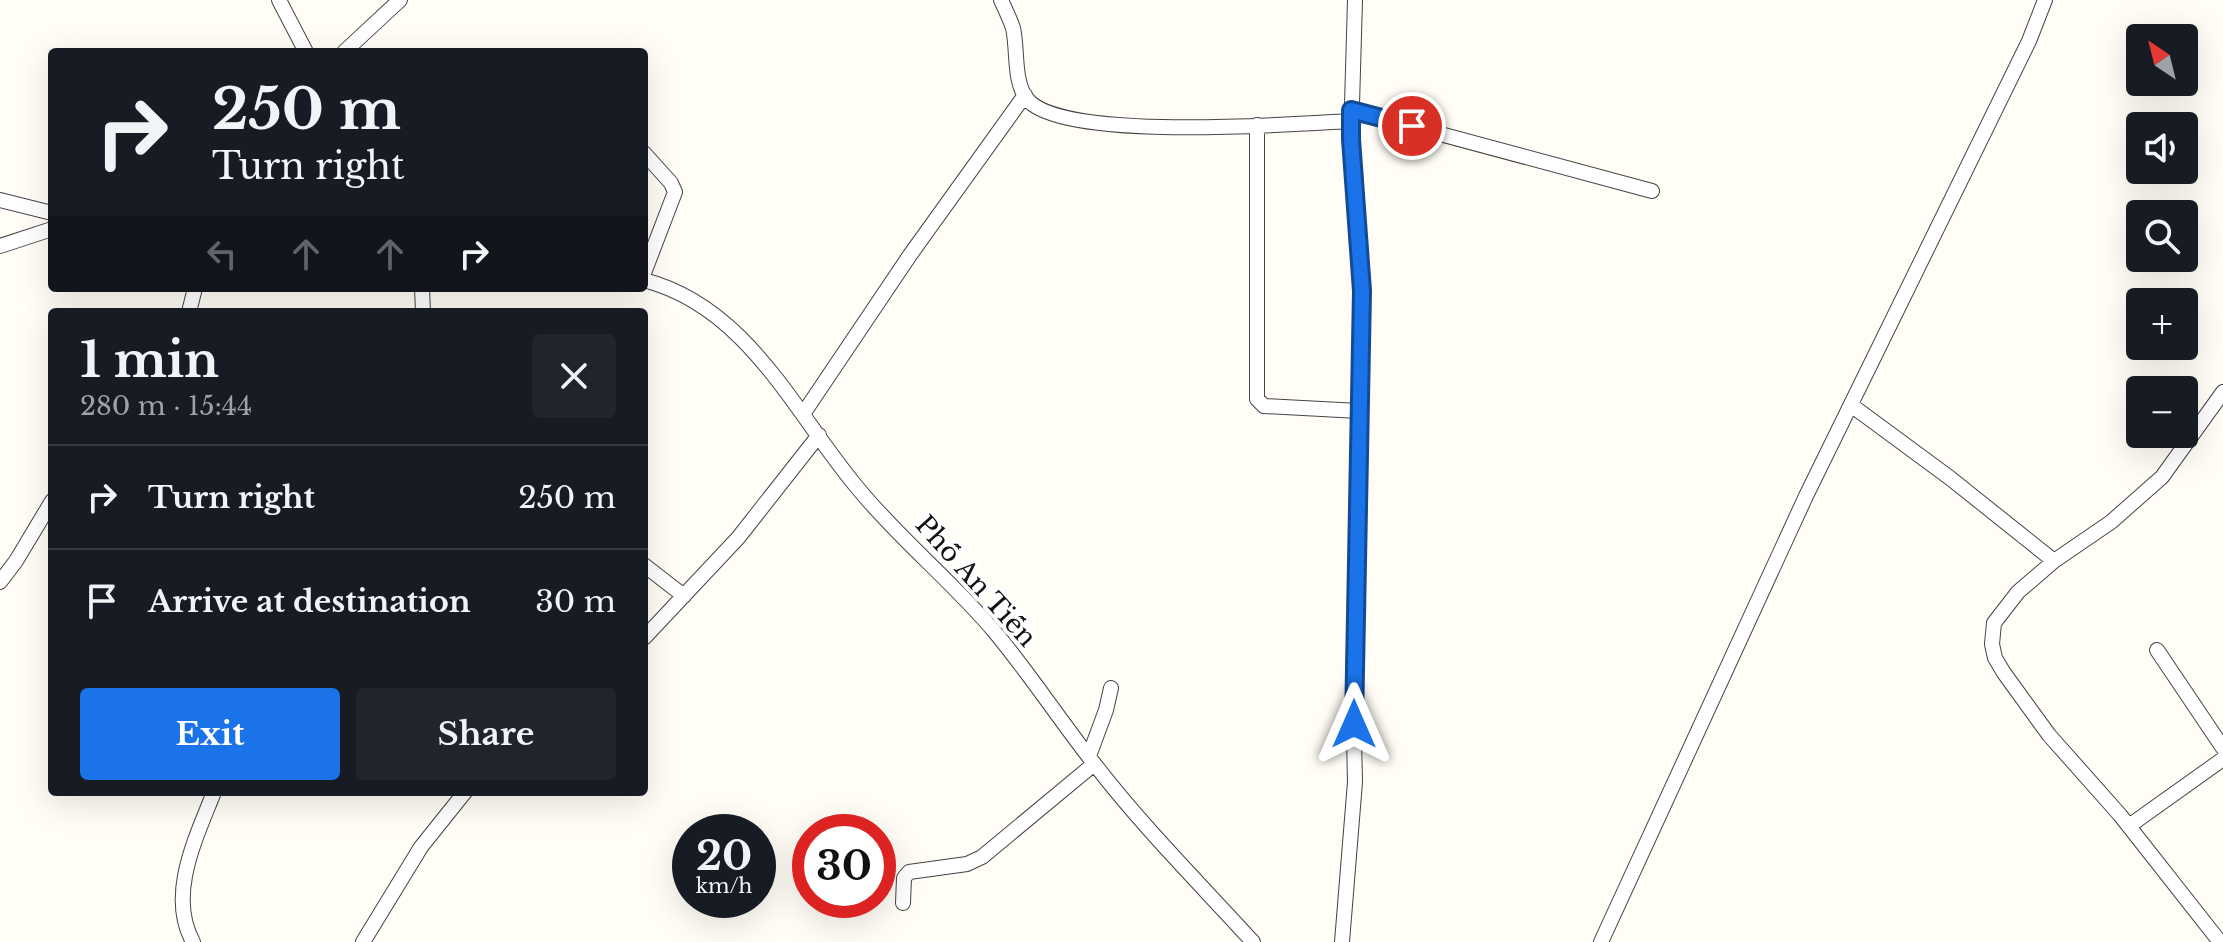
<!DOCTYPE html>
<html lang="en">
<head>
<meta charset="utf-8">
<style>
  :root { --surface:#171b24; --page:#20242c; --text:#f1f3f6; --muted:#9ea1a6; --line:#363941; --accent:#1a73e8 }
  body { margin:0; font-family:"Libre Baskerville",serif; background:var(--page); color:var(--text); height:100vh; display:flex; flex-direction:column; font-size:30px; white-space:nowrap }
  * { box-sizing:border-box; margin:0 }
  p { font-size:26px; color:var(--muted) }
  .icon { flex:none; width:44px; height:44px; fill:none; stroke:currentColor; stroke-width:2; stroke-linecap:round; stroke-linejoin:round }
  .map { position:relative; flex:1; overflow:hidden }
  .panel { position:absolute; left:48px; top:308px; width:600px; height:488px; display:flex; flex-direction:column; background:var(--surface); border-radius:8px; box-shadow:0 8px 32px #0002 }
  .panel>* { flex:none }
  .guide { position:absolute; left:48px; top:48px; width:600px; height:244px; border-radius:8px; box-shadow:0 8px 32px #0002; background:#171b24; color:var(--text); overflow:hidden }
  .needle { width:52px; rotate:325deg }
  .controls { position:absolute; left:2126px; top:24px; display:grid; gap:16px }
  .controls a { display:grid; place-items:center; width:72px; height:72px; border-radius:8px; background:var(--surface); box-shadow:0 8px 32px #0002; font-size:40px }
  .speed { position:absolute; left:672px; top:814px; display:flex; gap:16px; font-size:40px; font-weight:700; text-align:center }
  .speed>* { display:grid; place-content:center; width:104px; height:104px; border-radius:50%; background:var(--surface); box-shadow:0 8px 32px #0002; line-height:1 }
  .speed small { font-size:20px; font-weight:400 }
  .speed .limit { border:12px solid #d22; background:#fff; color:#111 }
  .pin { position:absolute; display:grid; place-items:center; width:68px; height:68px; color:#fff; margin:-34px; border:4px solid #fff; border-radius:50%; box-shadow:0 2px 8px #0007 }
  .me { position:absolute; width:88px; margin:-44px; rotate:0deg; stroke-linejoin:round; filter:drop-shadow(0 0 6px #0008) }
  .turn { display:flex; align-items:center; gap:28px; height:168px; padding:0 32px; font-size:36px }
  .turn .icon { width:104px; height:104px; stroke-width:2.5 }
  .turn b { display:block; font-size:56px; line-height:68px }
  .lanes { display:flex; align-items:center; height:76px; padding:0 32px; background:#0003; justify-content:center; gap:40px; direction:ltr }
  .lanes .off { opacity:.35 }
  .round { display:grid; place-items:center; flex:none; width:84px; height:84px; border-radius:8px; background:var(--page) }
  .head { display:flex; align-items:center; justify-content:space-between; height:136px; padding:0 32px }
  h1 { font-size:48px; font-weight:700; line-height:60px }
  .button { display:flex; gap:16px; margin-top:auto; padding:16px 32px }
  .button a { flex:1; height:92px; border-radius:8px; background:var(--accent); color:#fff; font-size:32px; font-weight:700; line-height:92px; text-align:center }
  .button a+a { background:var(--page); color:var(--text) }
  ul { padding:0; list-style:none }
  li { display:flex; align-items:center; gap:24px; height:104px; padding:0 32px; border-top:2px solid var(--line) }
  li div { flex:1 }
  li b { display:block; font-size:30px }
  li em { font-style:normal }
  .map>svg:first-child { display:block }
</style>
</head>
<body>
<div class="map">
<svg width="2223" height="942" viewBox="0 0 2223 942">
  <rect width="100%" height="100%" fill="#fffdf5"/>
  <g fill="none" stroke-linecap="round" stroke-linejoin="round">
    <defs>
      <path id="minor" d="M 279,0 L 306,52
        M 1001,0 C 1005,9 1010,19 1013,28 C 1018,50 1013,81 1027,99 C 1061,142 1293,124 1351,121
        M 344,52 L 400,0
        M 1351,110 L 1652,191
        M 1257,125 L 1257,399 L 1264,406 L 1359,411
        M 644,153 L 671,183 L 675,192 L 644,273
        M 0,200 L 52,213
        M 0,246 L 52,229
        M 644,280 C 747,307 793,410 856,486 C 898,538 951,580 994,631 C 1030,674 1061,722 1096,766 C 1144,828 1200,884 1253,942
        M 422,288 L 423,312
        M 189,312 L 195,288
        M 1851,405 L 1950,478 L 2054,561
        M 803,414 L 910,255 L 1025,95
        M 644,565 L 684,596
        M 0,582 L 16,561 L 52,501
        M 644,638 L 738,538 L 819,435
        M 2157,650 L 2223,748
        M 1089,756 L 1106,710 L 1111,688
        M 2129,826 L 2223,759
        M 903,903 L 904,878 L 909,872 L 967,864 L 982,857 L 1094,764
        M 193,942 C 167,895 196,838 214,792
        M 363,942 L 421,847 L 465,792
        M 1342,942 L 1355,782 L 1353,695 L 1362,291 L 1351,139 L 1355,0
        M 1601,942 L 1806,496 L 2029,41 L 2045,0
        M 2220,942 L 2120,815 L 2049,735 L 2004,673 L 1995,658 L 1992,644 L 1994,623 L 2018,592 L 2054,561 L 2111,522 L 2162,477 L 2223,392"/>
    </defs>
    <!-- minor casing -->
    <use href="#minor" stroke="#444" stroke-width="16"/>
    <!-- minor -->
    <use href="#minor" stroke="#fff" stroke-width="14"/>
  </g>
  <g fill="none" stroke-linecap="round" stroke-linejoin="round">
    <defs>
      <path id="route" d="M 1354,724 L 1362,291 L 1351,139 L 1351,110 L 1412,126"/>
    </defs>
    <!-- route casing -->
    <use href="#route" stroke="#114b97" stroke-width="20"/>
    <!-- route -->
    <use href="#route" stroke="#1a73e8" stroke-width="14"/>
  </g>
  <g text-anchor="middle" stroke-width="8" stroke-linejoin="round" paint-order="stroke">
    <!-- street labels -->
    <g font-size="26" fill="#111" stroke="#fff">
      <text transform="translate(976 581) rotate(48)" y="9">Phố An Tiến</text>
    </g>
  </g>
</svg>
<div class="controls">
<a><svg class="needle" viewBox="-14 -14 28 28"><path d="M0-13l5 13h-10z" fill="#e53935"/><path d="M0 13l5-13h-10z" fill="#9ea1a6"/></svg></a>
<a><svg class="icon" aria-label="sound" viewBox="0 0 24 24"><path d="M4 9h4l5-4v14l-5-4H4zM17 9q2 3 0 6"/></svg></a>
<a><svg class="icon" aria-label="search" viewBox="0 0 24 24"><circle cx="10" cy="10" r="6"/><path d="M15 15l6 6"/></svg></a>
<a>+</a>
<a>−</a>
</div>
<div class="speed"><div>20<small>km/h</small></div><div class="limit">30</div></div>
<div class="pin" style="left:1412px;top:126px;background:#d93025"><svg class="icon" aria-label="arrive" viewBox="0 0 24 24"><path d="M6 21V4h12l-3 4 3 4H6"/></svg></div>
<svg class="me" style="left:1354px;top:724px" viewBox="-20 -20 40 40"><path d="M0-17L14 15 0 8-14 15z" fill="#1a73e8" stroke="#fff" stroke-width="4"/></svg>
<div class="guide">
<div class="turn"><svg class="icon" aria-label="right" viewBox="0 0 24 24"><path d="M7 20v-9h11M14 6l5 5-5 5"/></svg><div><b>250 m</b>Turn right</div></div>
<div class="lanes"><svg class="icon off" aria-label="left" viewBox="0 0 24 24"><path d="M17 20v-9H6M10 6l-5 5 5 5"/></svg><svg class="icon off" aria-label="ahead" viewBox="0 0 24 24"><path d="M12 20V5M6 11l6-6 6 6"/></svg><svg class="icon off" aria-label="ahead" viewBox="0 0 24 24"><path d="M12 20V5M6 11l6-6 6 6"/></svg><svg class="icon" aria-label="right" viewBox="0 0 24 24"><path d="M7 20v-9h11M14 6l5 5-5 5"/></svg></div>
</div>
<section class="panel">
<div class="head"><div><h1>1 min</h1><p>280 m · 15:44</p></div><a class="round"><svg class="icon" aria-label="close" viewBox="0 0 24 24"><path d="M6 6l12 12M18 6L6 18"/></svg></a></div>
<ul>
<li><svg class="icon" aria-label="right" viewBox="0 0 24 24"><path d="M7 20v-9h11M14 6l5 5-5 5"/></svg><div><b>Turn right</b></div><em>250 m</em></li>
<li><svg class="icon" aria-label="arrive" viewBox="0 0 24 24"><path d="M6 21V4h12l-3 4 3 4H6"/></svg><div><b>Arrive at destination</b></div><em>30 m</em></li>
</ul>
<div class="button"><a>Exit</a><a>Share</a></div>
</section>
</div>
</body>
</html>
